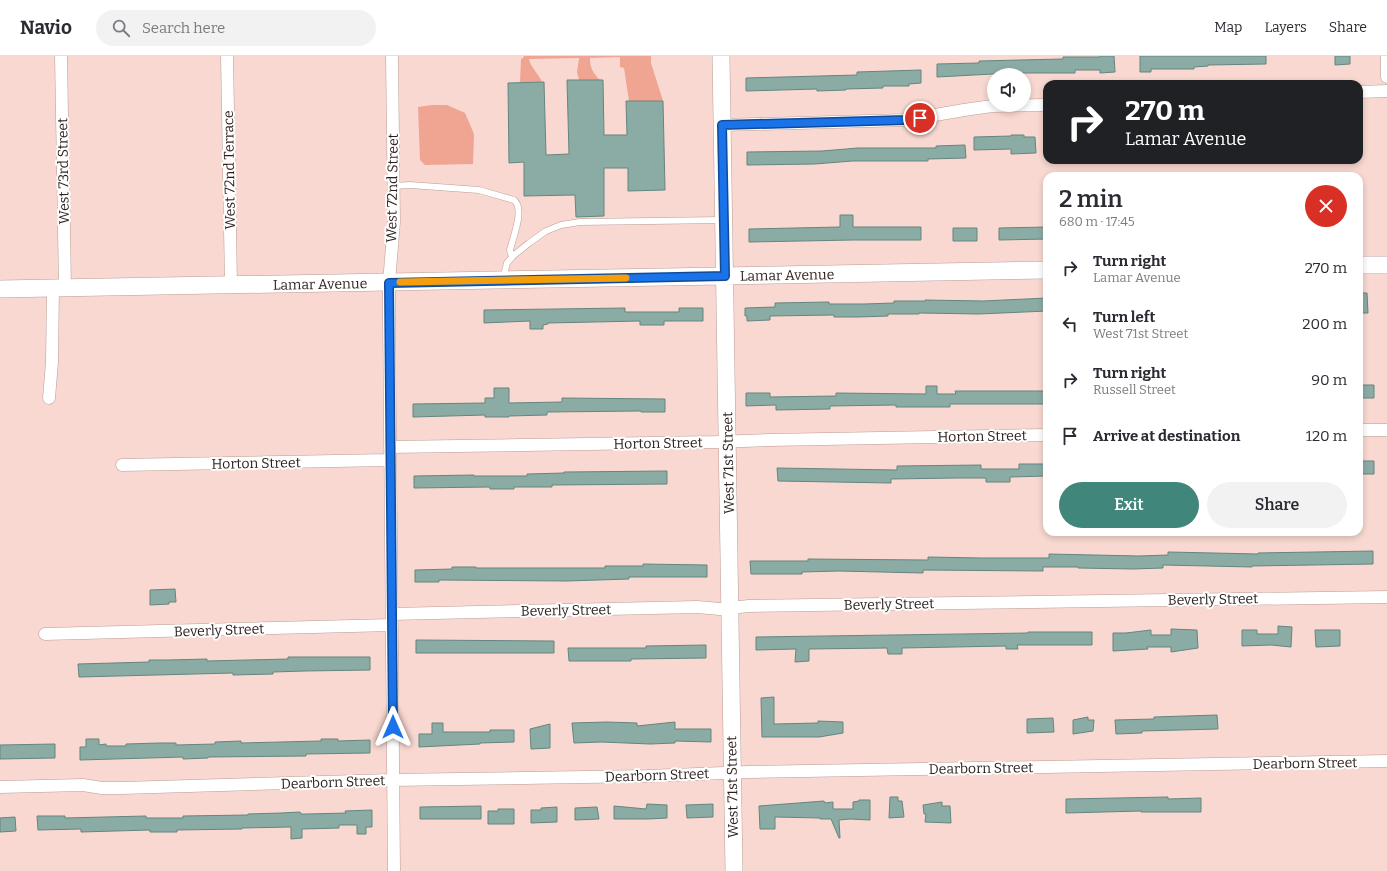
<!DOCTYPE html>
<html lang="en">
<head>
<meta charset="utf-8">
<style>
  :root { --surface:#fff; --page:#f2f2f3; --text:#2b2b33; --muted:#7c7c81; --line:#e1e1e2; --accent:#41867b }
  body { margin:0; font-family:Bitter,serif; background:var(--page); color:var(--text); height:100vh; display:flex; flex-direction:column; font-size:15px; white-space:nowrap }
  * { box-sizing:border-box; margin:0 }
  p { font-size:13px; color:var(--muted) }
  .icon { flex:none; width:22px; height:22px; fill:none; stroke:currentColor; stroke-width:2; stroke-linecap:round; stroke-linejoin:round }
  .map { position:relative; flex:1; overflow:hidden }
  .panel { position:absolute; left:1043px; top:116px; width:320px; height:364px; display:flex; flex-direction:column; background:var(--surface); border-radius:12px; box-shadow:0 2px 6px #0003 }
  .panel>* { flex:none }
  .top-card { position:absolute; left:1043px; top:24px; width:320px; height:84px; border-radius:12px; box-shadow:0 2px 6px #0003; background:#202124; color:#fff; overflow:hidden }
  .tools { position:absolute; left:987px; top:12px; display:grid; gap:8px }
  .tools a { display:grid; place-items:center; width:44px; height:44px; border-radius:50%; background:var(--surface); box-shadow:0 2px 6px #0003; font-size:20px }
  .pin { position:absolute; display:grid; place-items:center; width:34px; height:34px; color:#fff; margin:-17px; border:2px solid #fff; border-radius:50%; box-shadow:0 1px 4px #0007 }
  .me { position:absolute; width:44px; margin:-22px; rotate:0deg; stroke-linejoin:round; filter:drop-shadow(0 0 3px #0008) }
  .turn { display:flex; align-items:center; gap:14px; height:84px; padding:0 16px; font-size:18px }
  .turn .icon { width:52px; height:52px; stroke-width:2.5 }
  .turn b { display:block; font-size:28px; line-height:34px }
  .round { display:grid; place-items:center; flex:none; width:42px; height:42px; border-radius:21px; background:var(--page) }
  .head { display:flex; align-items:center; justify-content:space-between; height:68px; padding:0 16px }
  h1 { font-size:24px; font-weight:600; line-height:30px }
  .button { display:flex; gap:8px; margin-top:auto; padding:8px 16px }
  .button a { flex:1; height:46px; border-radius:24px; background:var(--accent); color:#fff; font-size:16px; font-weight:600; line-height:46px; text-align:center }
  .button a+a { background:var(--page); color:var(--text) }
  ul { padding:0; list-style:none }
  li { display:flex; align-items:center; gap:12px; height:56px; padding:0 16px }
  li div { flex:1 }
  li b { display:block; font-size:15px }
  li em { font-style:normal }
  header { display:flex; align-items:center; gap:24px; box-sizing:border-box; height:56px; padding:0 20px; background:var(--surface); border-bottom:1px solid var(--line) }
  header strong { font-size:19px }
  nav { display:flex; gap:22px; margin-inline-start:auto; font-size:14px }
  .search { width:280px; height:36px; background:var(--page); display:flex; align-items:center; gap:10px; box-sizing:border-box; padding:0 14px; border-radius:22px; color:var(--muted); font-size:15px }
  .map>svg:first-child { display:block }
</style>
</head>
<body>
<header>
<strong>Navio</strong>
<div class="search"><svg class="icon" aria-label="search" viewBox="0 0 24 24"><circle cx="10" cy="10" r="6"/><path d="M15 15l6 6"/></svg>Search here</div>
<nav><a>Map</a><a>Layers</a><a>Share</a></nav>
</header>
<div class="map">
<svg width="1387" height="815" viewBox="0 0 1387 815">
  <rect width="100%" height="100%" fill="#f8d8d0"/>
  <!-- green -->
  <path fill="#efa592" d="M 524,0 L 651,0 L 651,7 L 663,45 L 629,45 L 624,12 L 620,11 L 620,1 L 590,2 C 590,12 593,17 600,24 L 579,24 L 577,16 L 579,2 L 529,3 C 531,12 538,17 542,26 L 520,26 L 521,3 L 523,2 Z
    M 432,49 L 447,49 L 465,57 L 474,78 L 473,108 L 425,109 L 420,104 L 418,51 Z"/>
  <!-- building -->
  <path fill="#8baca5" stroke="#65857f" d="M 1100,0 L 1114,0 L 1115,16 L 1100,17 L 1100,14 L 1075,14 L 1075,17 L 1011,17 L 937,21 L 937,8 L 979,7 L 979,5 L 1063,3 L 1063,1 L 1100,1 Z
    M 1140,0 L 1266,0 L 1266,8 L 1208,9 L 1208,10 L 1194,11 L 1194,13 L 1151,13 L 1151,16 L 1140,16 Z
    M 1335,0 L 1350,0 L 1350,8 L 1335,9 Z
    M 921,14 L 921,27 L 909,28 L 909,30 L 883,30 L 883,32 L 846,33 L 846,34 L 817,35 L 817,33 L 746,35 L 746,22 L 857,19 L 857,16 Z
    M 567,24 L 603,24 L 604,79 L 627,79 L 626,45 L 663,45 L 665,134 L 628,135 L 628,112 L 604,112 L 604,160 L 576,161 L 575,139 L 524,140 L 524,106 L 509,107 L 508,27 L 544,26 L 546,99 L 569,98 Z
    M 1011,79 L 1024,79 L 1024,81 L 1035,81 L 1036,97 L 1011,98 L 1011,93 L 974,94 L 974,81 L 1011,80 Z
    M 965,89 L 966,102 L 928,103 L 928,105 L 852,105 L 815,108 L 747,109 L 747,96 L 822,95 L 858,92 L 936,92 L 936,90 Z
    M 840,159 L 853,159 L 853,171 L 921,171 L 921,184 L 853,184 L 749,186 L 749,173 L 840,171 Z
    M 1047,171 L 1047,183 L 999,184 L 999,172 Z
    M 953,172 L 977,172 L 977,185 L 953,185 Z
    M 1359,237 L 1367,237 L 1368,257 L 1359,257 Z
    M 1047,242 L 1047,255 L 979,258 L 919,257 L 919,258 L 888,258 L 888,260 L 858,261 L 834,261 L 834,259 L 770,260 L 770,264 L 747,265 L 747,260 L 745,260 L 745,252 L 775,251 L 775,247 L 829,246 L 829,248 L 864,248 L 894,247 L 894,245 L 925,245 L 925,244 L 983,245 Z
    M 625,252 L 625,256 L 679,256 L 679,252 L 703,252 L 703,265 L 664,265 L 664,269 L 640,269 L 640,265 L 548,267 L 548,268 L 543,269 L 543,273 L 530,273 L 530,265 L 484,267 L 484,254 Z
    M 1359,329 L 1374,329 L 1374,342 L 1359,342 Z
    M 926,330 L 937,330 L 937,338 L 956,338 L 955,335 L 1045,335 L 1045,348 L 950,348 L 950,351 L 896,351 L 896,349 L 830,350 L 830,353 L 776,354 L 776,349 L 746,350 L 746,337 L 770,337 L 770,341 L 836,340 L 836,337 L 926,338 Z
    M 494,332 L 509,332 L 509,347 L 562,346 L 562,342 L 665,343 L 665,356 L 641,356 L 641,355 L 547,356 L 547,359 L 509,360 L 509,361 L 485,361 L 485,359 L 413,361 L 413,348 L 485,347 L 485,342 L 494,342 Z
    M 1359,405 L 1374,405 L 1374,418 L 1359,418 Z
    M 1019,408 L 1047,408 L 1047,420 L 1010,421 L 1010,426 L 986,426 L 986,422 L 957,422 L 891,423 L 891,427 L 778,425 L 777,412 L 897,414 L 897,410 L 981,409 L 981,413 L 1019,413 Z
    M 667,415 L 667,428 L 552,429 L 552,431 L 514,431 L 514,433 L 490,433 L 490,431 L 414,432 L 414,420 L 474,419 L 474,420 L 527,420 L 527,418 L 564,417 L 564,416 Z
    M 1373,495 L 1373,508 L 1252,510 L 1252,511 L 1163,509 L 1163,512 L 1133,513 L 1078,512 L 1078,511 L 1043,511 L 1043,515 L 923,514 L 923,517 L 839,515 L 802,516 L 802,518 L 751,518 L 750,505 L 808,505 L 808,503 L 928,504 L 928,501 L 982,502 L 1049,502 L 1049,498 L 1139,500 L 1168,499 L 1168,496 L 1258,498 L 1258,497 Z
    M 643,508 L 707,509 L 707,521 L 629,521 L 629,523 L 567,525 L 439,524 L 439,526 L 415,526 L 415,514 L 452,513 L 452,511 L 476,511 L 476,512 L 605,512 L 605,510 L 643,510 Z
    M 175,533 L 176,546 L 169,546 L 169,548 L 150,549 L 150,534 Z
    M 1278,570 L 1292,571 L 1291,591 L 1271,589 L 1242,590 L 1242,574 L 1257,574 L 1257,578 L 1278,578 Z
    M 1171,573 L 1197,574 L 1198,592 L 1171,596 L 1171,591 L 1147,591 L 1148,593 L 1113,595 L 1113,577 L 1126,577 L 1151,574 L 1151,579 L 1171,579 Z
    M 1315,574 L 1340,574 L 1340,590 L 1316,591 Z
    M 1028,576 L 1092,576 L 1092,589 L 1017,589 L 1018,593 L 1006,593 L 1006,590 L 902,592 L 902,598 L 888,598 L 887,592 L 809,593 L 809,605 L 795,606 L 796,593 L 756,594 L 756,581 L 1028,577 Z
    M 416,584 L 554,585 L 554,597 L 416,597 Z
    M 706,589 L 706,602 L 631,603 L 631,605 L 569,605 L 568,592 L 646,592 L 646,590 Z
    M 288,601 L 370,601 L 370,614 L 305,615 L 273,616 L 273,618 L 233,619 L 233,617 L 79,621 L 78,608 L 149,606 L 149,604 L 168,604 L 207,603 L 207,605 L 288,603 Z
    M 774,641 L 774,668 L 818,667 L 818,665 L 843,666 L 843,677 L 819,681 L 762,681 L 761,642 Z
    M 1217,659 L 1218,673 L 1142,675 L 1142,677 L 1116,678 L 1115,664 L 1154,663 L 1154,661 Z
    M 1088,661 L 1088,664 L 1094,664 L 1093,675 L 1073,678 L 1073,664 Z
    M 1053,662 L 1054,676 L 1027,677 L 1027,663 Z
    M 607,666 L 637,667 L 637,670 L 675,666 L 675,673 L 711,673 L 711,686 L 675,685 L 675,687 L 650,688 L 602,686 L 574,687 L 572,667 Z
    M 432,667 L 443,667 L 443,676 L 490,676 L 490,674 L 514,674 L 514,686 L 480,687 L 480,688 L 419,691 L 419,678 L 432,678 Z
    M 550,668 L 550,692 L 531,693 L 530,673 Z
    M 86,683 L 99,683 L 99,689 L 106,688 L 106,690 L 126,690 L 126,688 L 159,687 L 176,687 L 176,689 L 215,688 L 215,686 L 241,685 L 241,687 L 321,685 L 321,683 L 338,683 L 338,685 L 370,684 L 370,697 L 306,698 L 306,700 L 208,701 L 208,702 L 183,703 L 183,701 L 80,704 L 80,691 L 86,691 Z
    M 55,688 L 55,702 L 0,703 L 0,689 Z
    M 890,741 L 898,741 L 898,745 L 902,745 L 904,761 L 889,762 Z
    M 1168,741 L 1168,743 L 1201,742 L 1201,756 L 1141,756 L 1141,755 L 1066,757 L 1066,743 Z
    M 859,744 L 870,744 L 870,764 L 850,763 L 839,764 L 840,782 L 839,782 L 831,763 L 820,763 L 820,762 L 775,761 L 775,773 L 760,773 L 759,750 L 824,745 L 825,747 L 833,746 L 833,753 L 853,753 L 853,746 L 859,745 Z
    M 942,746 L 942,750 L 950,750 L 951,767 L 925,766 L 926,758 L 924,758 L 923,749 Z
    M 647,748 L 667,749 L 667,762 L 648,763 L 614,763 L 614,750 L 646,753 Z
    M 713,748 L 713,761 L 687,762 L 686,749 Z
    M 481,750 L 481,763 L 420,763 L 420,751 Z
    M 557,751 L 557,766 L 531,767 L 531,754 L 541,754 L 541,752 Z
    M 597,751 L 599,763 L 575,764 L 575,752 Z
    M 498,753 L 514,753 L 514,768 L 488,768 L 488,755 L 498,755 Z
    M 372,754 L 372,771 L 366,771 L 366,778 L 357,778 L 357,769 L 339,769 L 339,772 L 302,773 L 302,782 L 291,783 L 291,771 L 242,772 L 242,773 L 177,774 L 177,776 L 150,776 L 150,774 L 81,776 L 81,773 L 38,774 L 37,760 L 65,760 L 65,762 L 146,760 L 146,762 L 183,762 L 183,760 L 248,759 L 248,758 L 281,757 L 300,756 L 301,758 L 307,758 L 346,757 L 345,755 Z
    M 15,761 L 16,775 L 0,776 L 0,762 Z"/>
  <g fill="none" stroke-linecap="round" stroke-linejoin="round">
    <defs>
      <path id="lane" d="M 394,130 L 410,129 L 479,134 L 514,144 C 525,153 513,181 510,194 L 511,198 L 513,200
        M 503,223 L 507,207 L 513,200 L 529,187 L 546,175 L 561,169 L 580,166 L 722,164"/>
      <path id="street" d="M 61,0 L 65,231
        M 227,0 L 231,229
        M 392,0 L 394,166 L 389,227 L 389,259 L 394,815
        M 1387,0 L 1387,21
        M 1359,36 L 1387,35
        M 722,69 L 906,64 L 964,54 L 992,50 L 1047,49
        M 49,342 L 52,306 L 53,231
        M 1359,374 L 1387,374
        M 390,391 L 716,386 L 769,384 L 1047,379
        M 122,409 L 389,404
        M 392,558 L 697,551 L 720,553 L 749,550 L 884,548 L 1387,541
        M 45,578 L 392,569
        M 0,731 L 83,729 L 102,732 L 122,732 L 392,724 L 647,720 L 749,716 L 1387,705"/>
      <path id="secondary" d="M 721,0 L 734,815
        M 1359,209 L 1387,209
        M 0,233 L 1047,214"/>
    </defs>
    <!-- lane casing -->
    <use href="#lane" stroke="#bb9d96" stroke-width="7"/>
    <!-- street casing -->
    <use href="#street" stroke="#bb9d96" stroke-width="13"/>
    <!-- secondary casing -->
    <use href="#secondary" stroke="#bb9d96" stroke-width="18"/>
    <!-- lane -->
    <use href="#lane" stroke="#fff" stroke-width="6"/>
    <!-- street -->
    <use href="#street" stroke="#fff" stroke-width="12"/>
    <!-- secondary -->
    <use href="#secondary" stroke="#fff" stroke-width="17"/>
  </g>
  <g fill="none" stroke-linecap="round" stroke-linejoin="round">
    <defs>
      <path id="route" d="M 393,671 L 389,227 L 725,220 L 722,69 L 906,64 L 920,62"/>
    </defs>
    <!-- route casing -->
    <use href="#route" stroke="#114b97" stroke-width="10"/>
    <!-- route -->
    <use href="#route" stroke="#1a73e8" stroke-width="7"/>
    <!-- slow -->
    <path stroke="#f59e0b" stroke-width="7" d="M 400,226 L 626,222"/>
  </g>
  <g text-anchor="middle" stroke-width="4" stroke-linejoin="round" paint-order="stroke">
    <!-- street labels -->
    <g font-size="14" fill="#2b1f1c" stroke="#fff">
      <text transform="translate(229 114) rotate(-91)" y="5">West 72nd Terrace</text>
      <text transform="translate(63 115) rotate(-91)" y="5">West 73rd Street</text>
      <text transform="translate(392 132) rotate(-89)" y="5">West 72nd Street</text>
      <text transform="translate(787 219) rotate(-1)" y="5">Lamar Avenue</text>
      <text transform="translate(320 228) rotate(-1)" y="5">Lamar Avenue</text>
      <text transform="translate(982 380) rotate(-1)" y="5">Horton Street</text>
      <text transform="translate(658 387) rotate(-1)" y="5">Horton Street</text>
      <text transform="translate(256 407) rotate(-1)" y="5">Horton Street</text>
      <text transform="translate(728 407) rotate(-91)" y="5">West 71st Street</text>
      <text transform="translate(1213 543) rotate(-1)" y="5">Beverly Street</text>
      <text transform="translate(889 548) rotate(-1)" y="5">Beverly Street</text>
      <text transform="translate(566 554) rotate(-1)" y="5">Beverly Street</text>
      <text transform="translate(219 574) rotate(-2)" y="5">Beverly Street</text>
      <text transform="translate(1305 707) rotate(-1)" y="5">Dearborn Street</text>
      <text transform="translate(981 712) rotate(-1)" y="5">Dearborn Street</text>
      <text transform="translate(657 719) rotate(-2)" y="5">Dearborn Street</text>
      <text transform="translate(333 726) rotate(-2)" y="5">Dearborn Street</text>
      <text transform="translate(732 731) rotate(-91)" y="5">West 71st Street</text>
    </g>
  </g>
</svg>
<div class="tools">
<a><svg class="icon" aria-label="sound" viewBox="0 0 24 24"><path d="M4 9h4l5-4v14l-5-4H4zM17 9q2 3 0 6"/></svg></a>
</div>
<div class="pin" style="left:920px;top:62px;background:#d93025"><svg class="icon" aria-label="arrive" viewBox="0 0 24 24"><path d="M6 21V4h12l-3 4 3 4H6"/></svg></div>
<svg class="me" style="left:393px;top:671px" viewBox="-20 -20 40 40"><path d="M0-17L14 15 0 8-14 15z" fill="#1a73e8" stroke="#fff" stroke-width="4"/></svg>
<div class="top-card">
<div class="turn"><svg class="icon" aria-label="right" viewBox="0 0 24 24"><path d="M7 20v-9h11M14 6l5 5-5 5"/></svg><div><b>270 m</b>Lamar Avenue</div></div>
</div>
<section class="panel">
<div class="head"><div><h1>2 min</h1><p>680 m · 17:45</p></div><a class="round" style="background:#d93025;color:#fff"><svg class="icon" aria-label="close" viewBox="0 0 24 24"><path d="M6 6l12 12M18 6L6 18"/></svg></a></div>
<ul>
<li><svg class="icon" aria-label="right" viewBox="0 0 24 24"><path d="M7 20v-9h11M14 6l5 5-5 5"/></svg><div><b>Turn right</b><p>Lamar Avenue</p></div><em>270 m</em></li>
<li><svg class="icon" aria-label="left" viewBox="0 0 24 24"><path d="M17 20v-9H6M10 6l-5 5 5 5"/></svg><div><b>Turn left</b><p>West 71st Street</p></div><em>200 m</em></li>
<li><svg class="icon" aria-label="right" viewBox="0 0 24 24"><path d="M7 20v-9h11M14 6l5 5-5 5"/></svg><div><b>Turn right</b><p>Russell Street</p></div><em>90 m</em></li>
<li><svg class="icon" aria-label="arrive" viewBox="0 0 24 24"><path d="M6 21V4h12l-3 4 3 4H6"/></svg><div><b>Arrive at destination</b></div><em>120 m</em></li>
</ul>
<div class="button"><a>Exit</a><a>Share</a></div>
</section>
</div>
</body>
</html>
